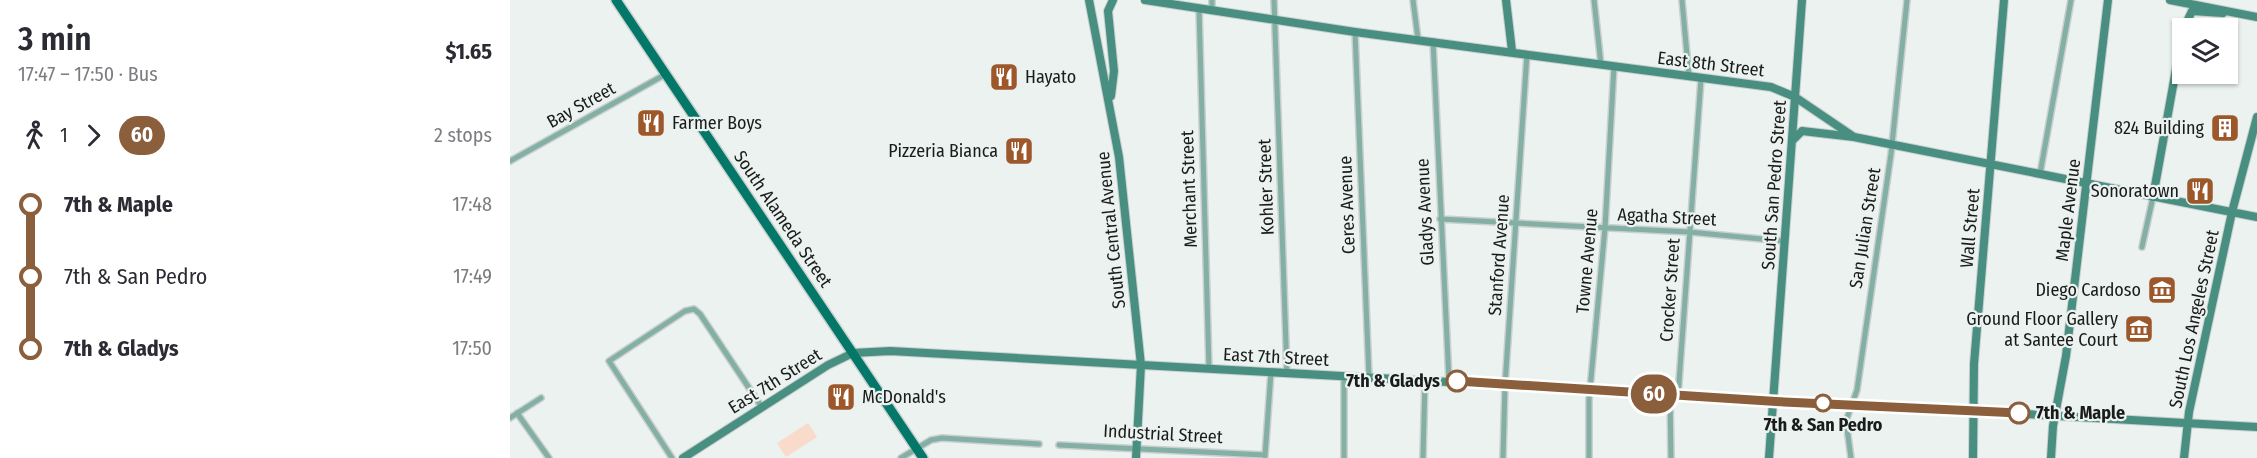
<!DOCTYPE html>
<meta charset="utf-8">
<style>
:root{--surface:#fff;--page:#f7f7f7;--text:#2b2b33;--muted:#7c7c81}
body{margin:0;font-family:"Fira Sans Condensed",sans-serif;background:var(--page);color:var(--text);height:100vh;display:flex;flex-direction:column;font-size:22px;white-space:nowrap}
*{box-sizing:border-box;margin:0}
p{font-size:20px;color:var(--muted)}
.icon{flex:none;width:33px;height:33px;fill:none;stroke:currentColor;stroke-width:2;stroke-linecap:round;stroke-linejoin:round}
.map{position:relative;flex:1;overflow:hidden}
.sheet{display:flex;flex-direction:column;background:var(--surface);width:510px}
.sheet>*{flex:none}
.badge{padding:0 12px;border-radius:20px;font-size:21px;line-height:39px}
.fabs{position:absolute;left:1662px;top:18px;display:grid;gap:12px}
.fabs a{display:grid;place-items:center;width:66px;height:66px;border-radius:0px;background:var(--surface);box-shadow:0 2px 4px #0004;font-size:30px}
.map>.badge{position:absolute;translate:-50% -50%;box-shadow:0 0 0 3px #fff}
.legs{display:flex;align-items:center;gap:9px;height:66px;padding:0 18px;font-size:20px}
.legs p{margin-inline-start:auto}
.overview{display:flex;align-items:center;justify-content:space-between;height:102px;padding:0 18px}
h1{font-size:33px;font-weight:600;line-height:45px}
ul{padding:0 18px;list-style:none}
li{display:flex;align-items:center;gap:21px;height:72px;font-size:22px}
li i{display:grid;place-items:center;width:9px;height:100%;margin:0 8px;background:currentColor}
li i::after{content:'';width:15px;height:15px;margin:-8px;border:4px solid;border-radius:50%;background:var(--surface)}
li p{margin-inline-start:auto}
li:first-child i{background:linear-gradient(#0000 50%,currentColor 0)}
li:last-child i{background:linear-gradient(currentColor 50%,#0000 0)}
main{display:flex;flex:1;min-height:0}
.map>svg:first-child{display:block}
.green{fill:#f8dbca}
.lines{fill:none;stroke-linecap:round;stroke-linejoin:round}
.street-casing{stroke:#c9d0ce;stroke-width:8}
.secondary-casing{stroke:#c9d0ce;stroke-width:10}
.primary-casing{stroke:#c9d0ce;stroke-width:12}
.street{stroke:#83afa5;stroke-width:5}
.secondary{stroke:#498f81;stroke-width:8}
.primary{stroke:#037768;stroke-width:9}
.line-1-casing{stroke:#fff;stroke-width:14}
.line-1{stroke:#8b5e3c;stroke-width:9}
.stop-1-dot{fill:#fff;stroke:#8b5e3c;stroke-width:3}
.labels{text-anchor:middle;dominant-baseline:central;stroke-width:4.5;stroke-linejoin:round;paint-order:stroke}
.street-label{font-size:18px;fill:#191c1b;stroke:#ebf2f0}
.poi-label{font-size:18px;fill:#191c1b;stroke:#ebf2f0;text-anchor:end}
.stop-label{font-size:18px;font-weight:bold;fill:#191c1b;stroke:#ebf2f0;text-anchor:end}
</style>
<main>
<section class="sheet">
<div class="overview"><div><h1>3 min</h1><p>17:47 – 17:50 · Bus</p></div><b>$1.65</b></div>
<div class="legs"><svg class="icon" aria-label="walk" viewBox="0 0 24 24"><circle cx="13" cy="4" r="2"/><path d="M13 8l-2 6 4 7M11 14l-3 7M7 12l3-4h3l4 4"/></svg>1<svg class="icon" aria-label="forward" viewBox="0 0 24 24"><path d="M9 5l7 7-7 7"/></svg><b class="badge" style="background:#8b5e3c;color:#fff">60</b><p>2 stops</p></div>
<ul>
<li><i style="color:#8b5e3c"></i><b>7th &amp; Maple</b><p>17:48</p></li>
<li><i style="color:#8b5e3c"></i><span>7th &amp; San Pedro</span><p>17:49</p></li>
<li><i style="color:#8b5e3c"></i><b>7th &amp; Gladys</b><p>17:50</p></li>
</ul>
</section>
<div class="map">
<svg width="1747" height="458" viewBox="0 0 1747 458">
<rect width="100%" height="100%" fill="#ebf2f0"/>
<path class="green" d="M298,423L307,437L276,457L267,443Z"/>
<g class="lines">
<g class="street-casing">
<path id="street" d="M702,0V9
M764,0L777,373
M903,0L908,39
M1084,0L1091,65
M1172,0L1179,77
M689,8L699,369
M845,32L859,377
M923,41L939,381
M0,161L156,74
M1530,174L1561,0
M930,219L1179,232L1273,241
M1632,247L1643,197
M1160,395L1161,458
M1168,396L1191,79
M7,413L39,458
M0,418L31,398
M549,445L755,455
M755,456L761,372
M162,458L99,361L175,311L184,309L190,314L251,406
M391,458L421,440L432,438L529,444
M834,458V376
M913,458L915,380
M993,458L995,385L1017,54
M1079,458V400L1095,228L1104,67
M1341,458L1336,421L1347,390L1381,154L1397,0"/>
</g>
<g class="secondary-casing">
<path id="secondary" d="M579,0L609,157L631,365L626,458
M635,0L845,32L1261,87L1285,97L1344,137L1747,217
M996,0L1002,51
M1660,0L1747,17
M1674,28L1682,11L1713,13
M601,96L604,71L598,11L603,0
M1282,141L1292,131L1344,137
M1643,197L1672,36
M173,458L318,365L343,353L380,351L1747,427
M1259,458L1292,0
M1463,458L1464,364L1494,0
M1541,458L1543,426L1556,356L1598,0
M1674,458L1679,412L1722,212L1747,117"/>
</g>
<g class="primary-casing">
<path id="primary" d="M106,0L413,458"/>
</g>
<use href="#street" class="street"/>
<use href="#secondary" class="secondary"/>
<use href="#primary" class="primary"/>
</g>
<g class="lines">
<g class="line-1-casing">
<path id="line-1" d="M947,381L1274,402L1509,413"/>
</g>
<use href="#line-1" class="line-1"/>
</g>
<defs>
<g id="restaurant-square" transform="scale(1.5)"><rect x="-9" y="-9" width="18" height="18" rx="4" fill="#9c572a" stroke="#ebf2f0"/><path d="M-5-6h1v4h1v-4h1v4h1v-4h1v5L-1.5 .5V6h-2V.5L-5-1ZM5-6V6H3V1.5H1.5Q1.5-4 5-6Z" fill="#fff"/></g>
<g id="building-square" transform="scale(1.5)"><rect x="-9" y="-9" width="18" height="18" rx="4" fill="#9c572a" stroke="#ebf2f0"/><path d="M-4-6H4V6H1V3H-1V6H-4ZM-2.5-4.3h1.7v1.8h-1.7ZM.8-4.3h1.7v1.8H.8ZM-2.5-1h1.7V.8h-1.7ZM.8-1h1.7V.8H.8Z" fill="#fff"/></g>
<g id="museum-square" transform="scale(1.5)"><rect x="-9" y="-9" width="18" height="18" rx="4" fill="#9c572a" stroke="#ebf2f0"/><path d="M0-6L6-3V-2H-6V-3ZM-5-1h2V3h-2ZM-1-1h2V3h-2ZM3-1h2V3H3ZM-6 4H6V6H-6Z" fill="#fff"/></g>
</defs>
<g fill-rule="evenodd">
<use href="#restaurant-square" x="494" y="77"/>
<use href="#restaurant-square" x="141" y="123"/>
<use href="#building-square" x="1715" y="128"/>
<use href="#restaurant-square" x="509" y="151"/>
<use href="#restaurant-square" x="1690" y="191"/>
<use href="#museum-square" x="1652" y="290"/>
<use href="#museum-square" x="1629" y="329"/>
<use href="#restaurant-square" x="331" y="397"/>
</g>
<g class="stop-1-dot">
<circle cx="947" cy="381" r="10"/>
<circle cx="1313" cy="403" r="8"/>
<circle cx="1509" cy="413" r="10"/>
</g>
<g class="labels">
<g class="street-label">
<text transform="translate(1201 64) rotate(7)">East 8th Street</text>
<text transform="translate(71 105) rotate(-29)">Bay Street</text>
<text transform="translate(1264 185) rotate(-86)">South San Pedro Street</text>
<text transform="translate(756 187) rotate(-92)">Kohler Street</text>
<text transform="translate(679 189) rotate(-92)">Merchant Street</text>
<text transform="translate(837 205) rotate(-92)">Ceres Avenue</text>
<text transform="translate(1558 210) rotate(-83)">Maple Avenue</text>
<text transform="translate(915 212) rotate(-93)">Gladys Avenue</text>
<text transform="translate(1157 217) rotate(3)">Agatha Street</text>
<text transform="translate(273 219) rotate(56)">South Alameda Street</text>
<text transform="translate(1355 228) rotate(-81)">San Julian Street</text>
<text transform="translate(1460 228) rotate(-85)">Wall Street</text>
<text transform="translate(601 230) rotate(-96)">South Central Avenue</text>
<text transform="translate(989 255) rotate(-86)">Stanford Avenue</text>
<text transform="translate(1077 261) rotate(-85)">Towne Avenue</text>
<text transform="translate(1160 290) rotate(-86)">Crocker Street</text>
<text transform="translate(1684 319) rotate(-78)">South Los Angeles Street</text>
<text transform="translate(766 357) rotate(3)">East 7th Street</text>
<text transform="translate(265 381) rotate(-32)">East 7th Street</text>
<text transform="translate(653 434) rotate(3)">Industrial Street</text>
</g>
<g class="poi-label">
<text x="515" y="77" text-anchor="start">Hayato</text>
<text x="162" y="123" text-anchor="start">Farmer Boys</text>
<text x="1694" y="128">824 Building</text>
<text x="488" y="151">Pizzeria Bianca</text>
<text x="1669" y="191">Sonoratown</text>
<text x="1631" y="290">Diego Cardoso</text>
<text x="1608" y="319">Ground Floor Gallery<tspan x="1608" dy="21">at Santee Court</tspan></text>
<text x="352" y="397" text-anchor="start">McDonald's</text>
</g>
<g class="stop-label">
<text x="930" y="381">7th &amp; Gladys</text>
<text x="1526" y="413" text-anchor="start">7th &amp; Maple</text>
<text x="1313" y="425" text-anchor="middle">7th &amp; San Pedro</text>
</g>
</g>
</svg>
<div class="fabs">
<a><svg class="icon" aria-label="layers" viewBox="0 0 24 24"><path d="M12 4l9 5-9 5-9-5zM3 14l9 5 9-5"/></svg></a>
</div>
<b class="badge" style="left:1144px;top:394px;background:#8b5e3c;color:#fff">60</b>
</div>
</main>
